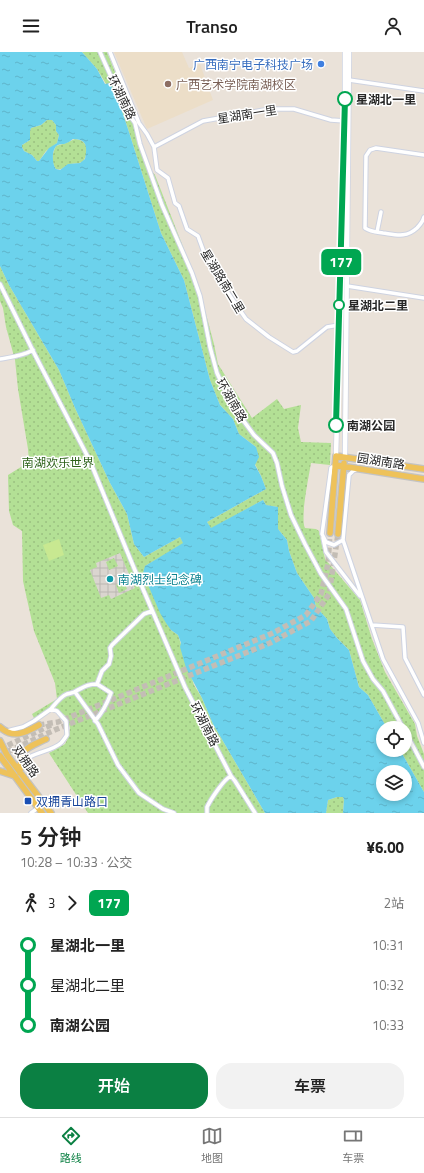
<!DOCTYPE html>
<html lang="zh">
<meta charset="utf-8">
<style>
:root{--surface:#fff;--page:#f2f2f2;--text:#222;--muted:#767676;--line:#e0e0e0;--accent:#0b8043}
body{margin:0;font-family:"Titillium Web","Noto Sans SC",sans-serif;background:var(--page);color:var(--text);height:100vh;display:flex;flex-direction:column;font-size:15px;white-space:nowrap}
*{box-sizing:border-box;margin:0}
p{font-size:13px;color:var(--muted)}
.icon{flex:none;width:22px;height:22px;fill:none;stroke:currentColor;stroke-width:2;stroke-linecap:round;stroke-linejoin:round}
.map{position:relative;height:761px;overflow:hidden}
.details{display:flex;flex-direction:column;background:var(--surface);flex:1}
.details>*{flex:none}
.badge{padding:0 8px;border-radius:6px;font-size:14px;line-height:26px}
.controls{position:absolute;left:376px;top:669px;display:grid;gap:8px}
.controls a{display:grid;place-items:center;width:36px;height:36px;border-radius:50%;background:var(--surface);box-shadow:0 2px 6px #0003;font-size:20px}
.map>.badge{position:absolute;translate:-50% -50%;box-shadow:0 0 0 2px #fff}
.legs{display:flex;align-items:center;gap:6px;height:44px;padding:0 20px;font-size:13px}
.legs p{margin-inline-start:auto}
.overview{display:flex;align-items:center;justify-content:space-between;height:68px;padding:0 20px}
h1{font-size:22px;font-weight:600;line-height:30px}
.primary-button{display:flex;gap:8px;margin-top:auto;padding:8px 20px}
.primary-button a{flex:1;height:46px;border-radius:16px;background:var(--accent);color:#fff;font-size:16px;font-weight:600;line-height:46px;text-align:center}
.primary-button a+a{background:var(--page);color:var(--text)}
ul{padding:0 20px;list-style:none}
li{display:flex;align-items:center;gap:14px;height:40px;font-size:15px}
li i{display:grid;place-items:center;width:6px;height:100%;margin:0 5px;background:currentColor}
li i::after{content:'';width:10px;height:10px;margin:-5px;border:3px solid;border-radius:50%;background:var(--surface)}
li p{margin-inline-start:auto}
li:first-child i{background:linear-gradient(#0000 50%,currentColor 0)}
li:last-child i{background:linear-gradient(currentColor 50%,#0000 0)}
header{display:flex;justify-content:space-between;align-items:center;height:52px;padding:0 20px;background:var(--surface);font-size:18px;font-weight:600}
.tabs{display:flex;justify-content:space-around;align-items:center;height:56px;border-top:1px solid var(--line);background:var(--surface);font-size:11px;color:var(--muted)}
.tabs a{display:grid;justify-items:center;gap:2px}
.tabs .current{color:var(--accent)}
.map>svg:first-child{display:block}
.education{fill:#ecdec8}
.park{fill:url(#park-dots)}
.pitch{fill:#c8e891}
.plaza{fill:url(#plaza-grid);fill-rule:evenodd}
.water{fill:url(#water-ripples);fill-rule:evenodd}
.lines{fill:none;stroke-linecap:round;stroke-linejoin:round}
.primary-tunnel{stroke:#c3bdb5;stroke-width:5.5;stroke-dasharray:5.5 3;stroke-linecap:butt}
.street-casing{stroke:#ced3e1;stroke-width:5.5}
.secondary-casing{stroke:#ced3e1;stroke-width:6}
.primary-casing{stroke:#c3c3c3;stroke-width:8}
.street{stroke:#fff;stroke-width:3.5}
.secondary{stroke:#fff;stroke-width:4.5}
.primary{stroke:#eec25a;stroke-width:5.5}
.line-1-casing{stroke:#fff;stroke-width:9}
.line-1{stroke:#00a651;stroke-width:6}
.shop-dot{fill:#3f7fe0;stroke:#fff;stroke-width:1.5}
.education-dot{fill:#8d6e63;stroke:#fff;stroke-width:1.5}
.stop-1-dot{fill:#fff;stroke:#00a651;stroke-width:2}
.culture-dot{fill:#0f9aa8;stroke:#fff;stroke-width:1.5}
.transit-dot{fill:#1a4fb4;stroke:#fff;stroke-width:1.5}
.labels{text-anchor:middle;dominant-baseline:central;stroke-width:3;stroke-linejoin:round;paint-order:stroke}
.shop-label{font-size:12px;fill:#366cbe;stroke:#fff;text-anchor:end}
.education-label{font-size:12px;fill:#785e54;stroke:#fff;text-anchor:start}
.street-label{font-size:12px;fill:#272727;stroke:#fff}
.stop-label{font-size:12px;font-weight:bold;fill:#272727;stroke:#fff;text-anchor:start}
.park-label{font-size:12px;fill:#2d621a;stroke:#fff}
.culture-label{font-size:12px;fill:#0d838f;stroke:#fff;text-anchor:start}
.transit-label{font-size:12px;fill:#164399;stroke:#fff;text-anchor:start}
</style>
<header><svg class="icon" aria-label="menu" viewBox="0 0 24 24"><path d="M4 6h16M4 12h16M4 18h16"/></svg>Transo<svg class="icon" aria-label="person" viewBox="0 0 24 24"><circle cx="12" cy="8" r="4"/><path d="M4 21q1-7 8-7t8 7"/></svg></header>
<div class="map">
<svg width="424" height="761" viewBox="0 0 424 761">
<defs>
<pattern id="park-dots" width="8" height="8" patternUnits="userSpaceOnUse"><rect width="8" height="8" fill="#b3e095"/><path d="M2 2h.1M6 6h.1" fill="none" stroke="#9ac080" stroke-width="1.8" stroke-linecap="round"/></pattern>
<pattern id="plaza-grid" width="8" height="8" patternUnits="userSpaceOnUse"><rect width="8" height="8" fill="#dad5cf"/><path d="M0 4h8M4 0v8" fill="none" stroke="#bbb7b2"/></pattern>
<pattern id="water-ripples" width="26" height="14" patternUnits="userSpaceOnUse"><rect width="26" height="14" fill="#6cd2ec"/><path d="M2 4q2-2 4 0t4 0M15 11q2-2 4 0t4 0" fill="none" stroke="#5eb4ca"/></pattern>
</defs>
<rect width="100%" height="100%" fill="#eae2d9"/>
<path class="education" d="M114,0H182L189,16L200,12L213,48L147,77Z"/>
<path class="park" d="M82,0H107L132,61L138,72L141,92L149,116L155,123L193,220L202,247L214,292L218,312L252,366L277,347L284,357L301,353L298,376L301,390L331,391L330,413L311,411C309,424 300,466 305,476L316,477L319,479L325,507L360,548L372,587L385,620L415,672L417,684L424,702V740L400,698H405V676H387L368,643L359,635L349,598L337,586L330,577L327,567L316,555L314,546L297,521L289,499L287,488L278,477L277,455L266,453L263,448L211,477L207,470L266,437L261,424L255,412L256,395L239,382L233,367L220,353L210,328L184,228L161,181L128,77L120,53L110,31L106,32L97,17Z
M47,68H52L56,73V79L59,83L57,91L46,99L39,109H37L32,103L24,99L22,95V93L30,88V79L31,76L41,73Z
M75,87C85,88 88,94 86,103C85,105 85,107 83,109C80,112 75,111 71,112C64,114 62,119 56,117C51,111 52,101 56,94L66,91Z
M0,214L9,233L59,318L75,356L110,431L127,462L134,492L144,505L180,485L184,492L145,514L171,578L178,583L194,633L202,646L213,672L265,761H88L49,701L65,692L69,684L70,676L67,665L57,657L34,666L32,662L57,647L55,631L34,579L23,529L22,479L13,473L9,459L8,423L29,410L28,397L18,337L15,308L6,275L3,256L0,249Z
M340,744L343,745L344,748L343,761H326L328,748Z"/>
<path class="pitch" d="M59,487L64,503L49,509L43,493Z"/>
<path class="plaza" d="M120,501L135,536L111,547L109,543L101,546L90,518L97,515L96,511ZM114,506L118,514L109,518L106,510ZM124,529L127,537L119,541L116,533Z"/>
<path class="water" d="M0,0H82L97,17L105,32L110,31L120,53L128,77L161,181L184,228L210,328L220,353L233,367L239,382L256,395L259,405L255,413L261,424L266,437L207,470L211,476L263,448L266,453L278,455V477L287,488L289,499L297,521L314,546L316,555L327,567L330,577L337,586L349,598L359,635L368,643L387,676H383V698H400L424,740V761H343L344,748L343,745H337L328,748L326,761H265L213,672L202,646L186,616L180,595L181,591L178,583L171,578L166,571L160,561L143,521L145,514L183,491L180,485L144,505L134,492L127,462L110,431L75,356L59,318L9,233L0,214ZM47,68H52L56,73V79L59,83L57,91L49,96L39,109H37L32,103L24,99L22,95V93L30,88V79L31,76L41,73ZM73,87C88,87 87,96 85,107L80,111L68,112L60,118L56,117C52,113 51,96 58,93C60,92 62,92 64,92C68,91 70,89 73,87ZM383,720H405V742H383Z"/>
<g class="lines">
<path class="primary-tunnel" d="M39,673L58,670L273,581L306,563L321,542L328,512L330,481
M0,697L51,673
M0,703L57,677L270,591L311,569L329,542L338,482"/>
<g class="street-casing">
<path id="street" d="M100,0L126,58L135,71L140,92L162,153L192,221L200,244L210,295L217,321L225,338L240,364L254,383L273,401L277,411L282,434L291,463L305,492L321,522L346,557L363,609L373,627L383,639L403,676
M110,0L139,71L147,82L154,95L157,118L168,126L175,151L179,154L187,177L198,184L206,206L226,238L246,267L269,285L293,300L297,299L327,275L339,273
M349,28L424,39
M154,95L203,69L270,57H294L331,68L345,69
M424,103L376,96L370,98L366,104L365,176C371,180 377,180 383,181C397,183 406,186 417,176C420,173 423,169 424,165
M377,180L381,160
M0,232L34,301L90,409L134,516L185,635L231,724L235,729L255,761
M347,234L424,246
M0,307C12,305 23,304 33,298
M335,413L331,416L322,482L326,490L334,493L343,488L349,423L353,419L358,417
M323,486L326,500L360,544
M343,488L383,607L418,671L424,691
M372,573L403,575L405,606L424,643
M75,640L98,672L118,713L139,741L163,757L174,761
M51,657C56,651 60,645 67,642C70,641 74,641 76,639C84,635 88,632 97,632L102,619L109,612L111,604L110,596L112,593L144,562L152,559
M95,669C103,660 107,652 111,641L97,632
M7,679L23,675L34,669L51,657L57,659L66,669L67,683C65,686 63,689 61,691C50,701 26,700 22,714
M405,679L424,715
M31,761L38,756
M207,761C207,759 207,757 207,755C211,747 224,727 231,724"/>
</g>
<g class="secondary-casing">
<path id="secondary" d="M336,404L345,69V0
M345,405L349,0"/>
</g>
<g class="primary-casing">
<path id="primary" d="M335,413L424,427
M330,481L336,404L424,417
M338,482L344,411
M0,675C13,687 25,681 39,673
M0,689L7,703L51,761
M0,704L42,761
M0,719L15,724
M20,721C20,696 25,697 46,687"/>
</g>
<use href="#street" class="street"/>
<use href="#secondary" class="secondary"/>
<use href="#primary" class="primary"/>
</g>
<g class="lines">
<g class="line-1-casing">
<path id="line-1" d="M336,373L345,47"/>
</g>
<use href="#line-1" class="line-1"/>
</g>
<circle class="shop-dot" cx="321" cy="12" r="4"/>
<circle class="education-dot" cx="168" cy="32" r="4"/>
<g class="stop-1-dot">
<circle cx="345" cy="47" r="7"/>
<circle cx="339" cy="253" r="5"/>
<circle cx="336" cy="373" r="7"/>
</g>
<circle class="culture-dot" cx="110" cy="527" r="4"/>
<rect class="transit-dot" x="24" y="745" width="8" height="8" rx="2"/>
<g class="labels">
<g class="shop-label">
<text x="313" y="12">广西南宁电子科技广场</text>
</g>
<g class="education-label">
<text x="176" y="32">广西艺术学院南湖校区</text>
</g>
<g class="street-label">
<text transform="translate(122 45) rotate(64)">环湖南路</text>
<text transform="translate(247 62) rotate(-9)">星湖南一里</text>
<text transform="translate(223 229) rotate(59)">星湖路南二里</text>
<text transform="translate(232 348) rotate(60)">环湖南路</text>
<text transform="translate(381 409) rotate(9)">园湖南路</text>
<text transform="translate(205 672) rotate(63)">环湖南路</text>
<text transform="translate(26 709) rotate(55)">双拥路</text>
</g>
<g class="stop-label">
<text x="356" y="47">星湖北一里</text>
<text x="348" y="253">星湖北二里</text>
<text x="347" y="373">南湖公园</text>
</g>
<g class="park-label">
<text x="58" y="410">南湖欢乐世界</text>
</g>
<g class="culture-label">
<text x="118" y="527">南湖烈士纪念碑</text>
</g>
<g class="transit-label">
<text x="36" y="749">双拥青山路口</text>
</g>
</g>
</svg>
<div class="controls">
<a><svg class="icon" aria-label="locate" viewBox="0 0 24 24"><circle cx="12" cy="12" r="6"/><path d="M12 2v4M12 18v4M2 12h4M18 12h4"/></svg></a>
<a><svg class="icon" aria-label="layers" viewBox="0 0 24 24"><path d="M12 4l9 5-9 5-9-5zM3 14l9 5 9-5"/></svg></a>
</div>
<b class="badge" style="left:341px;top:210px;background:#00a651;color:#fff">177</b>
</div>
<section class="details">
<div class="overview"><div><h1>5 分钟</h1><p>10:28 – 10:33 · 公交</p></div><b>¥6.00</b></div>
<div class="legs"><svg class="icon" aria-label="walk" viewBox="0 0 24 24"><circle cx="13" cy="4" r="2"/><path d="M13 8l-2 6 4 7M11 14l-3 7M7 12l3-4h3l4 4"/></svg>3<svg class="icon" aria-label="forward" viewBox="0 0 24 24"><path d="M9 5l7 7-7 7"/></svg><b class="badge" style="background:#00a651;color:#fff">177</b><p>2站</p></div>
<ul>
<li><i style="color:#00a651"></i><b>星湖北一里</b><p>10:31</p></li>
<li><i style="color:#00a651"></i><span>星湖北二里</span><p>10:32</p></li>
<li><i style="color:#00a651"></i><b>南湖公园</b><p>10:33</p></li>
</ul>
<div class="primary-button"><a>开始</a><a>车票</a></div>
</section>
<nav class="tabs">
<a class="current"><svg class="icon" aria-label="directions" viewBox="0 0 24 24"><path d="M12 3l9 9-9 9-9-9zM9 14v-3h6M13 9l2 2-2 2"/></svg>路线</a>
<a><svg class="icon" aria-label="map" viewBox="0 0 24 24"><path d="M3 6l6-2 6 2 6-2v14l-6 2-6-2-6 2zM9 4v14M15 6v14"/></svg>地图</a>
<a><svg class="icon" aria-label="tickets" viewBox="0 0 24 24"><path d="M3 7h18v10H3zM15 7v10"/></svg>车票</a>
</nav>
